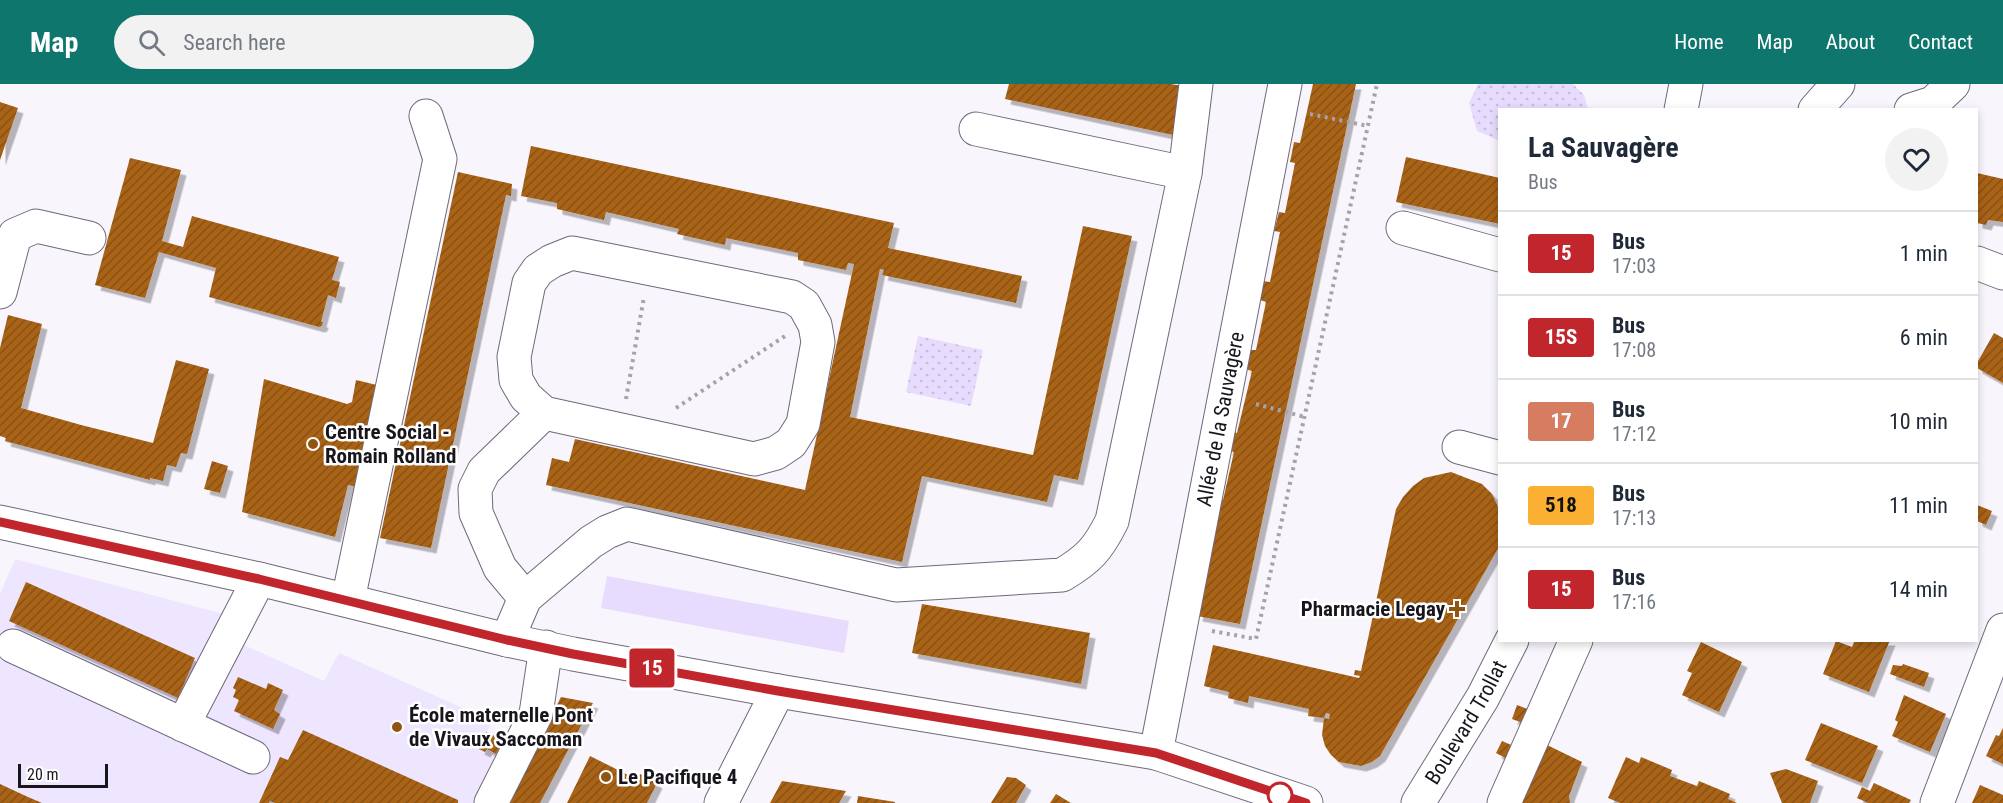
<!DOCTYPE html>
<meta charset="utf-8">
<style>
:root{--surface:#fff;--page:#f2f2f3;--text:#1f2937;--muted:#747a83;--line:#e0e1e3;--accent:#0f766e}
body{margin:0;font-family:"Roboto Condensed",sans-serif;background:var(--page);color:var(--text);height:100vh;display:flex;flex-direction:column;font-size:22px;white-space:nowrap}
*{box-sizing:border-box;margin:0}
p{font-size:20px;color:var(--muted)}
.icon{flex:none;width:33px;height:33px;fill:none;stroke:currentColor;stroke-width:2;stroke-linecap:round;stroke-linejoin:round}
.map{position:relative;flex:1;overflow:hidden}
.sheet{position:absolute;left:1498px;top:24px;width:480px;height:534px;display:flex;flex-direction:column;background:var(--surface);border-radius:0px;box-shadow:0 3px 9px #0003}
.sheet>*{flex:none}
.badge{padding:0 12px;border-radius:4px;font-size:21px;line-height:39px}
.scale{position:absolute;left:18px;bottom:15px;width:90px;box-sizing:border-box;padding-left:6px;border:3px solid #18151c;border-top:0;font-size:16px;line-height:21px;white-space:nowrap;color:#18151c;-webkit-text-stroke:4px #fff;paint-order:stroke}
.map>.badge{position:absolute;translate:-50% -50%;box-shadow:0 0 0 3px #fff}
.round{display:grid;place-items:center;flex:none;width:63px;height:63px;border-radius:32px;background:var(--page)}
.headline{display:flex;align-items:center;justify-content:space-between;height:102px;padding:0 30px}
h1{font-size:28px;font-weight:700;line-height:45px}
ul{padding:0;list-style:none}
li{display:flex;align-items:center;gap:18px;height:84px;padding:0 30px;border-top:2px solid var(--line)}
li div{flex:1}
li b{display:block;font-size:22px}
li em{font-style:normal}
li .badge{min-width:66px;font-weight:700;text-align:center}
header{display:flex;align-items:center;gap:36px;box-sizing:border-box;height:84px;padding:0 30px;background:var(--accent);color:#fff}
header strong{font-size:28px}
nav{display:flex;gap:33px;margin-inline-start:auto;font-size:21px}
.search{width:420px;height:54px;background:var(--page);display:flex;align-items:center;gap:15px;box-sizing:border-box;padding:0 21px;border-radius:33px;color:var(--muted);font-size:22px}
.map>svg:first-child{display:block}
.built{fill:#eee5ff}
.grass{fill:#e7dcfd}
.park{fill:url(#park-dots)}
.building{fill:url(#building-hatch);filter:url(#shadow)}
.lines{fill:none;stroke-linecap:round;stroke-linejoin:round}
.minor-casing{stroke:#6f697a;stroke-width:35}
.major-casing{stroke:#6f697a;stroke-width:35}
.path{stroke:#a5a2aa;stroke-width:4;stroke-dasharray:3 4.5;stroke-linecap:butt}
.minor{stroke:#fff;stroke-width:33}
.major{stroke:#fff;stroke-width:33}
.line-casing{stroke:#fff;stroke-width:14}
.line{stroke:#c0262c;stroke-width:9}
.poi-dot{fill:#905513;stroke:#fff;stroke-width:2}
.stop-dot{fill:#fff;stroke:#c0262c;stroke-width:3}
.labels{text-anchor:middle;dominant-baseline:central;stroke-width:5;stroke-linejoin:round;paint-order:stroke}
.street-label{font-size:21px;fill:#18151c;stroke:#fff}
.poi-label{font-size:21px;font-weight:bold;fill:#18151c;stroke:#fff;text-anchor:start}
</style>
<header>
<strong>Map</strong>
<div class="search"><svg class="icon" aria-label="search" viewBox="0 0 24 24"><circle cx="10" cy="10" r="6"/><path d="M15 15l6 6"/></svg>Search here</div>
<nav><a>Home</a><a>Map</a><a>About</a><a>Contact</a></nav>
</header>
<div class="map">
<svg width="2003" height="719" viewBox="0 0 2003 719">
<defs>
<pattern id="park-dots" width="8" height="8" patternUnits="userSpaceOnUse" patternTransform="scale(1.5)"><rect width="8" height="8" fill="#e7dcfd"/><path d="M2 2h.1M6 6h.1" fill="none" stroke="#c5bcd8" stroke-width="1.8" stroke-linecap="round"/></pattern>
<pattern id="building-hatch" width="6" height="6" patternUnits="userSpaceOnUse" patternTransform="scale(1.5)"><rect width="6" height="6" fill="#a96416"/><path d="M-1 1l2-2M0 6l6-6M5 7l2-2" fill="none" stroke="#895113"/></pattern>
<filter id="shadow"><feDropShadow dx="5.5" dy="5.5" stdDeviation="0" flood-color="#0004"/></filter>
</defs>
<rect width="100%" height="100%" fill="#f8f5fd"/>
<path class="built" d="M15,475L224,530L217,549L324,597L339,569L492,637L487,648L532,671L507,719H0V510Z"/>
<path class="grass" d="M607,492L849,537L844,569L601,524Z"/>
<path class="park" d="M1478,0H1573L1584,11L1588,25L1500,26V57L1477,47L1469,19Z
M918,252L983,266L971,322L906,308Z"/>
<path class="building" d="M1009,0H1171L1182,2L1173,51L1005,15Z
M1313,0H1356L1240,540L1197,532L1218,436L1212,435L1216,416H1223L1234,368L1227,366L1231,347L1237,349L1252,287L1245,285L1249,266H1256L1266,218L1260,216L1263,197L1270,198L1280,148L1274,147L1279,128L1285,129L1295,79L1290,78L1294,58L1300,59Z
M0,18L18,24L0,76Z
M531,62L894,139L888,164L1022,192L1016,219L882,191L884,186L880,185L850,333L1033,371L1083,142L1132,152L1078,396L1054,391L1047,418L922,392L902,478L546,401L552,374L569,378L575,355L805,406L854,180L848,179L846,186L798,176V169L726,154L725,161L677,150L679,145L606,128L604,136L557,125V119L521,112Z
M1406,73L1500,94V140L1396,118Z
M130,74L181,86L162,157L183,163L192,132L339,173L332,196L340,198L336,214L328,211L321,238H323L322,242L319,243L209,213L216,184L159,168L145,214L95,201Z
M458,88L512,100L511,112L506,111L431,464L380,454Z
M1977,89L2003,95V138L1988,136L1986,141L1977,139Z
M8,231L42,240L21,324L81,341L153,359L176,276L209,285L187,370L181,369L176,383L167,381L163,397L150,394V396L5,357L6,354L0,352V264Z
M1994,249L2003,254V299L1977,284V279Z
M264,295L347,320L352,318L356,296L385,303L362,404L348,401L335,453L242,428Z
M212,377L228,382L220,409L204,405Z
M1451,388L1482,400L1492,410L1500,427V461L1380,672L1372,678L1361,682L1339,678L1331,671L1325,662L1322,651L1324,634L1329,635L1330,630L1326,629L1324,634L1308,632L1309,625L1249,612L1248,619L1228,614L1229,608L1204,602L1213,561L1359,594L1360,592L1354,591L1355,586L1361,587L1396,425L1403,413L1413,402L1424,394Z
M1977,421L1992,427L1986,441L1977,437Z
M26,498L195,574L178,614L9,537Z
M922,520L1090,549L1081,600L912,569Z
M1855,556H1890L1869,608L1823,590L1836,557L1852,563Z
M1701,558L1742,578L1719,628L1682,611L1692,589L1687,587Z
M1903,580L1929,589L1924,603L1890,590L1893,581L1902,582Z
M238,593L266,605L268,599L283,606L274,626L280,630L273,645L234,627L239,616L233,613L236,606L233,604Z
M1904,611L1946,630L1930,668L1892,652L1898,638L1895,636Z
M561,613L593,619L540,719H507Z
M1517,621L1538,629L1533,643L1512,635Z
M1821,639L1878,662L1862,699L1805,676Z
M2003,644V680L1986,672L1996,651L1999,652Z
M303,646L458,716V719H275L270,717L269,719H259L280,673L288,676Z
M486,648L503,656L496,670L487,665L485,668L479,665Z
M1502,657L1518,664L1511,677L1496,669Z
M1545,660L1582,678L1569,712L1570,719H1519Z
M590,672L638,696L640,690L657,699L647,719H567Z
M1626,673L1639,679L1641,673L1672,686L1670,692L1697,702L1699,697L1730,710L1728,715L1737,719H1620L1608,714Z
M1786,685L1818,697L1810,719H1782L1770,689Z
M1007,693L1016,694L1026,701L1016,719H991Z
M782,697L846,707L839,719H770Z
M1874,699L1911,716L1909,719H1868L1857,714L1862,703L1870,707Z
M0,700L28,713L42,719H0Z
M1980,701L2003,711V719H1972Z
M1056,710L1071,719H1050Z
M858,712L895,718V719H857Z"/>
<g class="lines">
<g class="minor-casing">
<g id="minor">
<path d="M1681,26L1686,0"/>
<path d="M1815,26L1838,0"/>
<path d="M1911,26L1933,19L1953,0"/>
<path d="M976,45L1185,89L1196,0"/>
<path d="M1403,144L1500,171"/>
<path d="M572,169L792,213L804,221L815,241L818,258L803,340L791,359L776,369L754,375L544,329L526,313L516,296L514,273L529,199L538,186L552,177Z"/>
<path d="M1977,179L2003,189"/>
<path d="M0,208L15,151L36,142L89,154"/>
<path d="M1459,363L1500,374"/>
<path d="M525,514L500,484L476,429L475,405L484,387L544,329"/>
<path d="M348,516L440,75L426,32"/>
<path d="M507,556L525,514L591,458L607,448L627,440L896,501L1062,491C1089,475 1098,465 1112,437L1185,89"/>
<path d="M13,562L253,673"/>
<path d="M183,641L259,495"/>
<path id="s1" d="M1156,669L1285,0"/>
<path d="M491,719L536,630L546,563"/>
<path d="M721,719L778,607"/>
<path id="s2" d="M1418,719L1483,613L1512,556"/>
<path d="M1504,719L1576,556"/>
<path d="M1937,719L2003,546"/>
</g>
</g>
<g class="major-casing">
<path id="major" d="M0,438L259,495L507,556L573,570L778,607L1156,669L1306,719"/>
</g>
<path class="path" d="M1310,30L1368,42
M626,315L644,213
M1256,320L1305,333
M676,324L785,252
M1212,547L1256,555L1377,0"/>
<use href="#minor" class="minor"/>
<use href="#major" class="major"/>
</g>
<g class="lines">
<g class="line-casing">
<path id="line" d="M0,438L259,495L507,556L573,570L778,607L1156,669L1306,719"/>
</g>
<use href="#line" class="line"/>
</g>
<g class="poi-dot">
<circle cx="313" cy="360" r="6"/>
<path d="M1454 516h6v6h6v6h-6v6h-6v-6h-6v-6h6z"/>
<circle cx="397" cy="643" r="6"/>
<circle cx="606" cy="693" r="6"/>
</g>
<circle class="stop-dot" cx="1280" cy="711" r="12"/>
<g class="labels">
<g class="street-label">
<text stroke="none"><textPath href="#s1" startOffset="340">Allée de la Sauvagère</textPath></text>
<text stroke="none"><textPath href="#s2" startOffset="94">Boulevard Trollat</textPath></text>
</g>
<g class="poi-label">
<text x="325" y="348">Centre Social -<tspan x="325" dy="24">Romain Rolland</tspan></text>
<text x="1445" y="525" text-anchor="end">Pharmacie Legay</text>
<text x="409" y="631">École maternelle Pont<tspan x="409" dy="24">de Vivaux Saccoman</tspan></text>
<text x="618" y="693">Le Pacifique 4</text>
</g>
</g>
</svg>
<div class="scale">20 m</div>
<b class="badge" style="left:652px;top:584px;background:#c0262c;color:#fff">15</b>
<section class="sheet">
<div class="headline"><div><h1>La Sauvagère</h1><p>Bus</p></div><a class="round"><svg class="icon" aria-label="heart" viewBox="0 0 24 24"><path d="M12 20l-8-8c-3-5 5-10 8-4 3-6 11-1 8 4z"/></svg></a></div>
<ul>
<li><span class="badge" style="background:#c0262c;color:#fff">15</span><div><b>Bus</b><p>17:03</p></div><em>1 min</em></li>
<li><span class="badge" style="background:#c0262c;color:#fff">15S</span><div><b>Bus</b><p>17:08</p></div><em>6 min</em></li>
<li><span class="badge" style="background:#d67c60;color:#fff">17</span><div><b>Bus</b><p>17:12</p></div><em>10 min</em></li>
<li><span class="badge" style="background:#fcb033;color:#111">518</span><div><b>Bus</b><p>17:13</p></div><em>11 min</em></li>
<li><span class="badge" style="background:#c0262c;color:#fff">15</span><div><b>Bus</b><p>17:16</p></div><em>14 min</em></li>
</ul>
</section>
</div>
